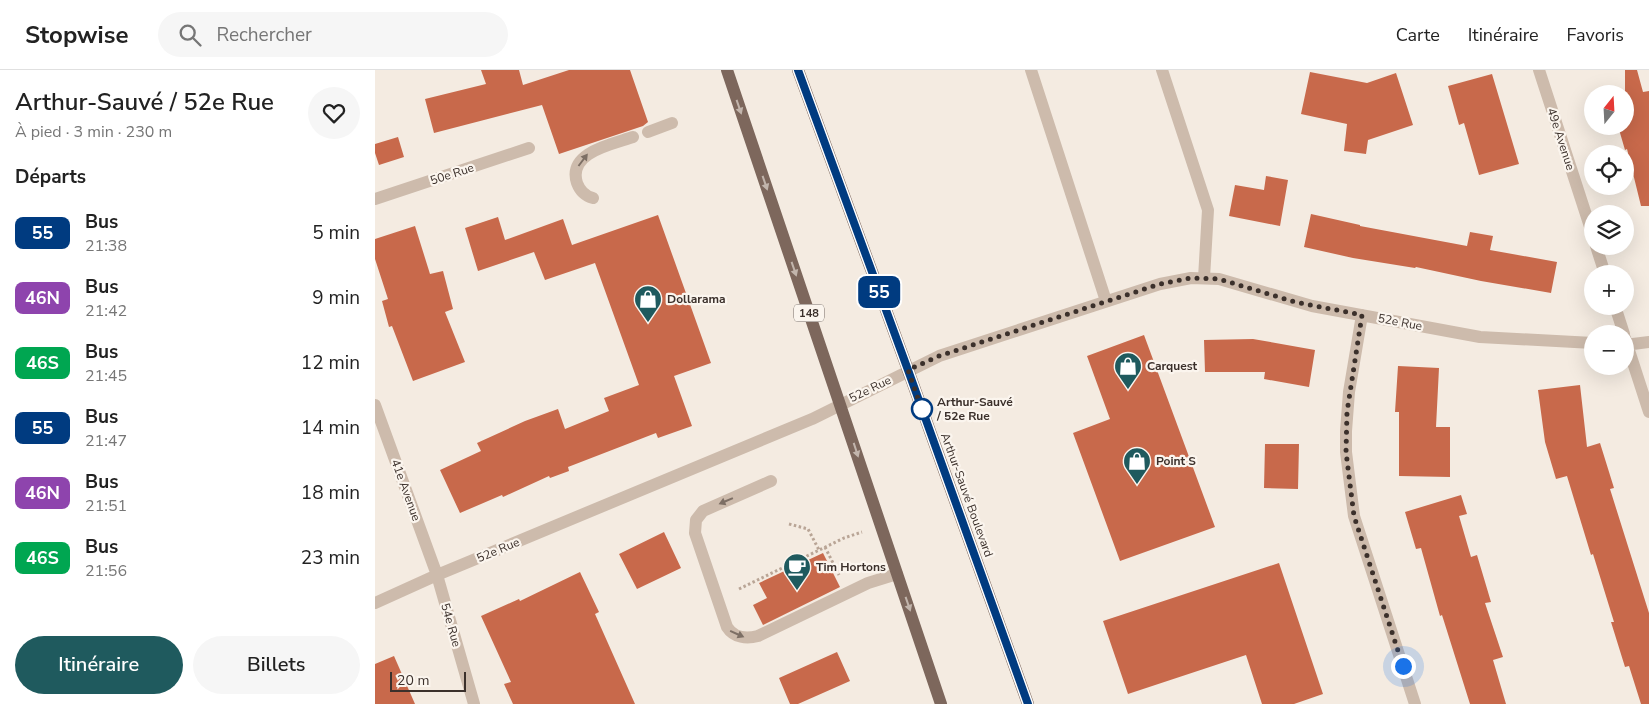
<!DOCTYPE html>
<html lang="fr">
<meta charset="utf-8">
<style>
:root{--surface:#fff;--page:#f6f6f6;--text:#222;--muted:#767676;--line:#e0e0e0;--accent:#1f5a5e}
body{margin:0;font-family:"Nunito Sans",sans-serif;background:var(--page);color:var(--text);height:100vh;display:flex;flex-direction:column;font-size:19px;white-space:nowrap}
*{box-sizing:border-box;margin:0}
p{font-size:16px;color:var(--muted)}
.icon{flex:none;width:28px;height:28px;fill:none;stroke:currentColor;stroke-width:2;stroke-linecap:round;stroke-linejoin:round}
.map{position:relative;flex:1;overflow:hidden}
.side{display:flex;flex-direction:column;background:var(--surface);width:375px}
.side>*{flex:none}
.badge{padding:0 10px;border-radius:8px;font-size:18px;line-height:32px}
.needle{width:32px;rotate:18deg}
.tools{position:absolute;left:1209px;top:15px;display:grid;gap:10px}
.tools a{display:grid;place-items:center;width:50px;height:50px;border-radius:50%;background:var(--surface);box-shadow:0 5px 20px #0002;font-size:25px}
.scale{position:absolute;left:15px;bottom:12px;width:76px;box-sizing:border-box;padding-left:5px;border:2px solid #3b302b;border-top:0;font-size:14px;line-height:18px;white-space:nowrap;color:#3b302b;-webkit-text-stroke:4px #fbf5ee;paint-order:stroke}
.you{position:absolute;width:25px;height:25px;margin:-12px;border:4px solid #fff;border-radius:50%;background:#1a73e8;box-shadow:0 0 0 8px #1a73e833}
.map>.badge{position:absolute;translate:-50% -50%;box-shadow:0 0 0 2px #fff}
h2{padding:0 15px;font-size:19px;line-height:45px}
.round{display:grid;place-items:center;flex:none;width:52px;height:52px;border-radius:26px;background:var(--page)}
.headline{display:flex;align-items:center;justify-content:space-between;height:85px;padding:0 15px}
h1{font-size:24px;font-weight:600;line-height:38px}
.primary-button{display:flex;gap:10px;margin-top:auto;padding:10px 15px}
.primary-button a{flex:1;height:58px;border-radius:30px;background:var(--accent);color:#fff;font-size:20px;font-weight:600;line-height:58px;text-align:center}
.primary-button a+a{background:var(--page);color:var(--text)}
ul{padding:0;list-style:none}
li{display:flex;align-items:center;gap:15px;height:65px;padding:0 15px}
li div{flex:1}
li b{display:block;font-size:19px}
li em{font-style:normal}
li .badge{min-width:55px;font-weight:700;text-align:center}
header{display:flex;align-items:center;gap:30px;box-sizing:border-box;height:70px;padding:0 25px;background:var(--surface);border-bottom:1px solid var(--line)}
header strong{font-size:24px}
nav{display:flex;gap:28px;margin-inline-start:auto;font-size:18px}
.search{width:350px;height:45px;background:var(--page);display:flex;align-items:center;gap:12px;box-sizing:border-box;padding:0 18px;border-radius:28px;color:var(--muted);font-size:19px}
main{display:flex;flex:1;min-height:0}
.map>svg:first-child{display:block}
.building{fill:#c8694b}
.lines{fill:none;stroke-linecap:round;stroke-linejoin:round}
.path{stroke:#b9a596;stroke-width:3;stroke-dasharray:2.5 2.5;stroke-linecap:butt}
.service{stroke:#cdbbac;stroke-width:12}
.minor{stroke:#cdbbac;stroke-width:12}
.primary{stroke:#7d675c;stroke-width:12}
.oneway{fill:#c2b5ac}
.oneway2{fill:#7d6f65}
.line-casing{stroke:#fff;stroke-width:11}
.line{stroke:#003b80;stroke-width:8}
.walk{stroke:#3b302b;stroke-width:5;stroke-dasharray:0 9}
.stop-dot{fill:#fff;stroke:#003b80;stroke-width:2.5}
.labels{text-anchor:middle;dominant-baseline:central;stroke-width:4.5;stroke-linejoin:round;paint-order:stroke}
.shield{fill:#fbf5ee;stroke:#756b66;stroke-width:1}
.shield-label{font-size:11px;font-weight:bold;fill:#3b302b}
.street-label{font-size:12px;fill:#3b302b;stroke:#fbf5ee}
.poi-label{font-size:12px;font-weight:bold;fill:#3b302b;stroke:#fbf5ee;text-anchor:start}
.stop-label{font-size:12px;font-weight:bold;fill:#3b302b;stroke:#fbf5ee;text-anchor:start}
</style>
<header>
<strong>Stopwise</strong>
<div class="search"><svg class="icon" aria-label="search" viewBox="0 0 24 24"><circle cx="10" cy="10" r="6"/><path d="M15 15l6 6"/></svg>Rechercher</div>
<nav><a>Carte</a><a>Itinéraire</a><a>Favoris</a></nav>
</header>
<main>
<section class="side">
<div class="headline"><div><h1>Arthur-Sauvé / 52e Rue</h1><p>À pied · 3 min · 230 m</p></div><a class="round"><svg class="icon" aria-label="heart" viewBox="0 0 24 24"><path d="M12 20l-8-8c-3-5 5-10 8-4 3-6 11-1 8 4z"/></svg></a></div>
<h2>Départs</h2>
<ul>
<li><span class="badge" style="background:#003b80;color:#fff">55</span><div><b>Bus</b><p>21:38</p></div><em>5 min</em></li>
<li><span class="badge" style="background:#8e44ad;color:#fff">46N</span><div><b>Bus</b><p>21:42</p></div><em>9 min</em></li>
<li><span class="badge" style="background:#00a651;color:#fff">46S</span><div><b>Bus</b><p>21:45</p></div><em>12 min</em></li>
<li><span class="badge" style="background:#003b80;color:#fff">55</span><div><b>Bus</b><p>21:47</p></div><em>14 min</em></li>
<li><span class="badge" style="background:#8e44ad;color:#fff">46N</span><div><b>Bus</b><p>21:51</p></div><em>18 min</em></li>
<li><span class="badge" style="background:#00a651;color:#fff">46S</span><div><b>Bus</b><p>21:56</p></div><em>23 min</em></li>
</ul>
<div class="primary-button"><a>Itinéraire</a><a>Billets</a></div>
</section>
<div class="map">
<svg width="1274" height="634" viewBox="0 0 1274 634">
<rect width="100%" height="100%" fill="#f4ebe1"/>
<path class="building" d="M106,0H144L148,15L194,0H255L273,52L268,56L184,84L167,35L59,63L50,29L111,14Z
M1250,0H1262L1268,22L1274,21V136H1266L1252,79L1250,80L1243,56H1250Z
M935,2L992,13L1021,3L1038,55L993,70L991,84L969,81L972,54L926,44Z
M1117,4L1144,94L1104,105L1089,53L1084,55L1073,16Z
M23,67L29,87L4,95L0,83V74Z
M891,106L913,110L905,156L854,146L860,115L889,120Z
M936,144L985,155V156L1092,176L1095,162L1118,166L1115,180L1182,192L1176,223L1106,211L1041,197L1040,198L978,188L929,177Z
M283,145L336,293L299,306L317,356L283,368L281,363L193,397L194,401L175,408L174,406L128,427L127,425L85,443L65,400L106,381L102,373L150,351L183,339L190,359L234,341L229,328L264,315L220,193L170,210L159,182L103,201L90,158L123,147L130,170L188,149L197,175Z
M40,156L55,204L68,201L78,239L70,242L90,292L38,311L17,256L14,257L7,231L13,229L0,189V169Z
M769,265L840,457L745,491L698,363L735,349L712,286Z
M878,269L940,280L934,317L889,309L890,302H830L829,270Z
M1023,296L1064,298L1061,357H1075V407L1024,406V342H1020Z
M1205,315L1212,377L1225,373L1239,418L1235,419L1274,543V634H1266L1254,596L1250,597L1236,552H1239L1218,484L1216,485L1192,406L1181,409L1170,372L1163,320Z
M890,374H924L923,419L889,418Z
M1086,425L1092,444L1084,446L1096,487L1102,485L1116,532L1110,533L1128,587L1118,590L1131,634H1095L1067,545L1065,546L1046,478L1041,479L1030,442Z
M289,462L306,498L262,519L244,484Z
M448,483L465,517L388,555L378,535L392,528L384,513Z
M904,493L948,624L919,634H887L871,585L753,624L728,551Z
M205,502L224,542L220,544L260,634H138L129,614L136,612L106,546L144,529L145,531Z
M462,582L475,611L423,634H415L404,608Z
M19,586L40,634H0V594Z"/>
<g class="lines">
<path class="path" d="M414,454L433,459L444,480
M450,477L464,505
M364,519L469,468L487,462"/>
<path class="service" d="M656,0L731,231
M787,0L833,140L829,208
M273,62L297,53
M218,128C210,126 205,121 202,113C192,82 238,74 258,67
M396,411L328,441L321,450L320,463L352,557C359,568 372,569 383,566L493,513L522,504"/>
<path class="minor" d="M1164,0L1218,166
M0,129L154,78
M1221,176L1230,204
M1240,236L1249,264
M987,245L974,322L971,361V382L979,446L1040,634
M1250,268L1274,342
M1250,275L1274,272
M0,335L62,505L99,634
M0,533L62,505L437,349L564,286L785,214L816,208L844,209L937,236L1105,267L1218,273"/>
<path class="primary" d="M352,0L566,634
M423,0L533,300L653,634"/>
</g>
<defs><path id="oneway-solid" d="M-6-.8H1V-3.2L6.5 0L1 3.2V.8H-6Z" transform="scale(1.25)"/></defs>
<g class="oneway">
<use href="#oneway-solid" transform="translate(364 37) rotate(71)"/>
<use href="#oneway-solid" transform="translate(390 113) rotate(71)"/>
<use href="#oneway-solid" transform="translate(419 199) rotate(71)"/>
<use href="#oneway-solid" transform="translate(481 380) rotate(72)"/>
<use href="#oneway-solid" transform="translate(533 534) rotate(71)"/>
</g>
<g class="oneway2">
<use href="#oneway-solid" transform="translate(208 90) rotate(-53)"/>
<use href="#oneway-solid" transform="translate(351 431) rotate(157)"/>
<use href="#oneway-solid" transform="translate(362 564) rotate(24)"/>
</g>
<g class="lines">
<g class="line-casing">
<path id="line" d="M423,0L533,300L653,634"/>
</g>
<use href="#line" class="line"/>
<path class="walk" d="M547,339L549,346L533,300L564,286L785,214L816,208L844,209L920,232L987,245L972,342L971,382L979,446L1028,596"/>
</g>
<defs>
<g id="shop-pin" transform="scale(1.4375)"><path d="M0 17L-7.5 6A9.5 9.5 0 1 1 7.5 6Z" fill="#1f5a5e" stroke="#fbf5ee"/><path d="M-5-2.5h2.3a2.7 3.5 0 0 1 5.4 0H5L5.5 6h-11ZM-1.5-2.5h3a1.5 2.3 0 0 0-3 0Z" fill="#fff"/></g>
<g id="cafe-pin" transform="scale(1.4375)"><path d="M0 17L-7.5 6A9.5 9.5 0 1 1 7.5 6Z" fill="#1f5a5e" stroke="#fbf5ee"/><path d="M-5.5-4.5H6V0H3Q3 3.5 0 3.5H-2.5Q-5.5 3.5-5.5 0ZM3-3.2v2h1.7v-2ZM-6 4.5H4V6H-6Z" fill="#fff"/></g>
</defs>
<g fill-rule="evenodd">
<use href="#shop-pin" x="273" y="229"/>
<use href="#shop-pin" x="753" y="296"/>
<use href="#shop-pin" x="762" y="391"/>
<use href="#cafe-pin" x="422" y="497"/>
</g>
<circle class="stop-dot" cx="547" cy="339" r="10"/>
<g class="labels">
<rect class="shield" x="419" y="234.5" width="30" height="17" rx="4"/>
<g class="shield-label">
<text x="434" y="243">148</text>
</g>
<g class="street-label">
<text transform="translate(1186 69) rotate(72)">49e Avenue</text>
<text transform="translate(77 104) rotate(-18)">50e Rue</text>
<text transform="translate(1025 252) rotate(11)">52e Rue</text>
<text transform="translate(495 319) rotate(-26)">52e Rue</text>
<text transform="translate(31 420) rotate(70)">41e Avenue</text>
<text transform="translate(592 425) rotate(70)">Arthur-Sauvé Boulevard</text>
<text transform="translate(123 480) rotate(-23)">52e Rue</text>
<text transform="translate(76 555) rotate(74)">54e Rue</text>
</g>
<g class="poi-label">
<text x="292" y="229">Dollarama</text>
<text x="772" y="296">Carquest</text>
<text x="781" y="391">Point S</text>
<text x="441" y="497">Tim Hortons</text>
</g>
<g class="stop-label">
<text x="562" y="332">Arthur-Sauvé<tspan x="562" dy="14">/ 52e Rue</tspan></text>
</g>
</g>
</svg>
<div class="tools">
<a><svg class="needle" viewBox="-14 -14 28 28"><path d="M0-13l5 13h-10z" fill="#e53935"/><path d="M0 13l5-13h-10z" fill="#767676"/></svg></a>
<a><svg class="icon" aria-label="locate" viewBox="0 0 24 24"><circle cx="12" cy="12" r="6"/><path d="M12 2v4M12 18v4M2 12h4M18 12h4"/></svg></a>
<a><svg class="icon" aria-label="layers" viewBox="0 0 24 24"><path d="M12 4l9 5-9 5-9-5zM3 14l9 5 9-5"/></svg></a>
<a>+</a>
<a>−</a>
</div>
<div class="scale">20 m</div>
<div class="you" style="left:1028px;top:596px"></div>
<b class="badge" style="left:504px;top:222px;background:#003b80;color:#fff">55</b>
</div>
</main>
